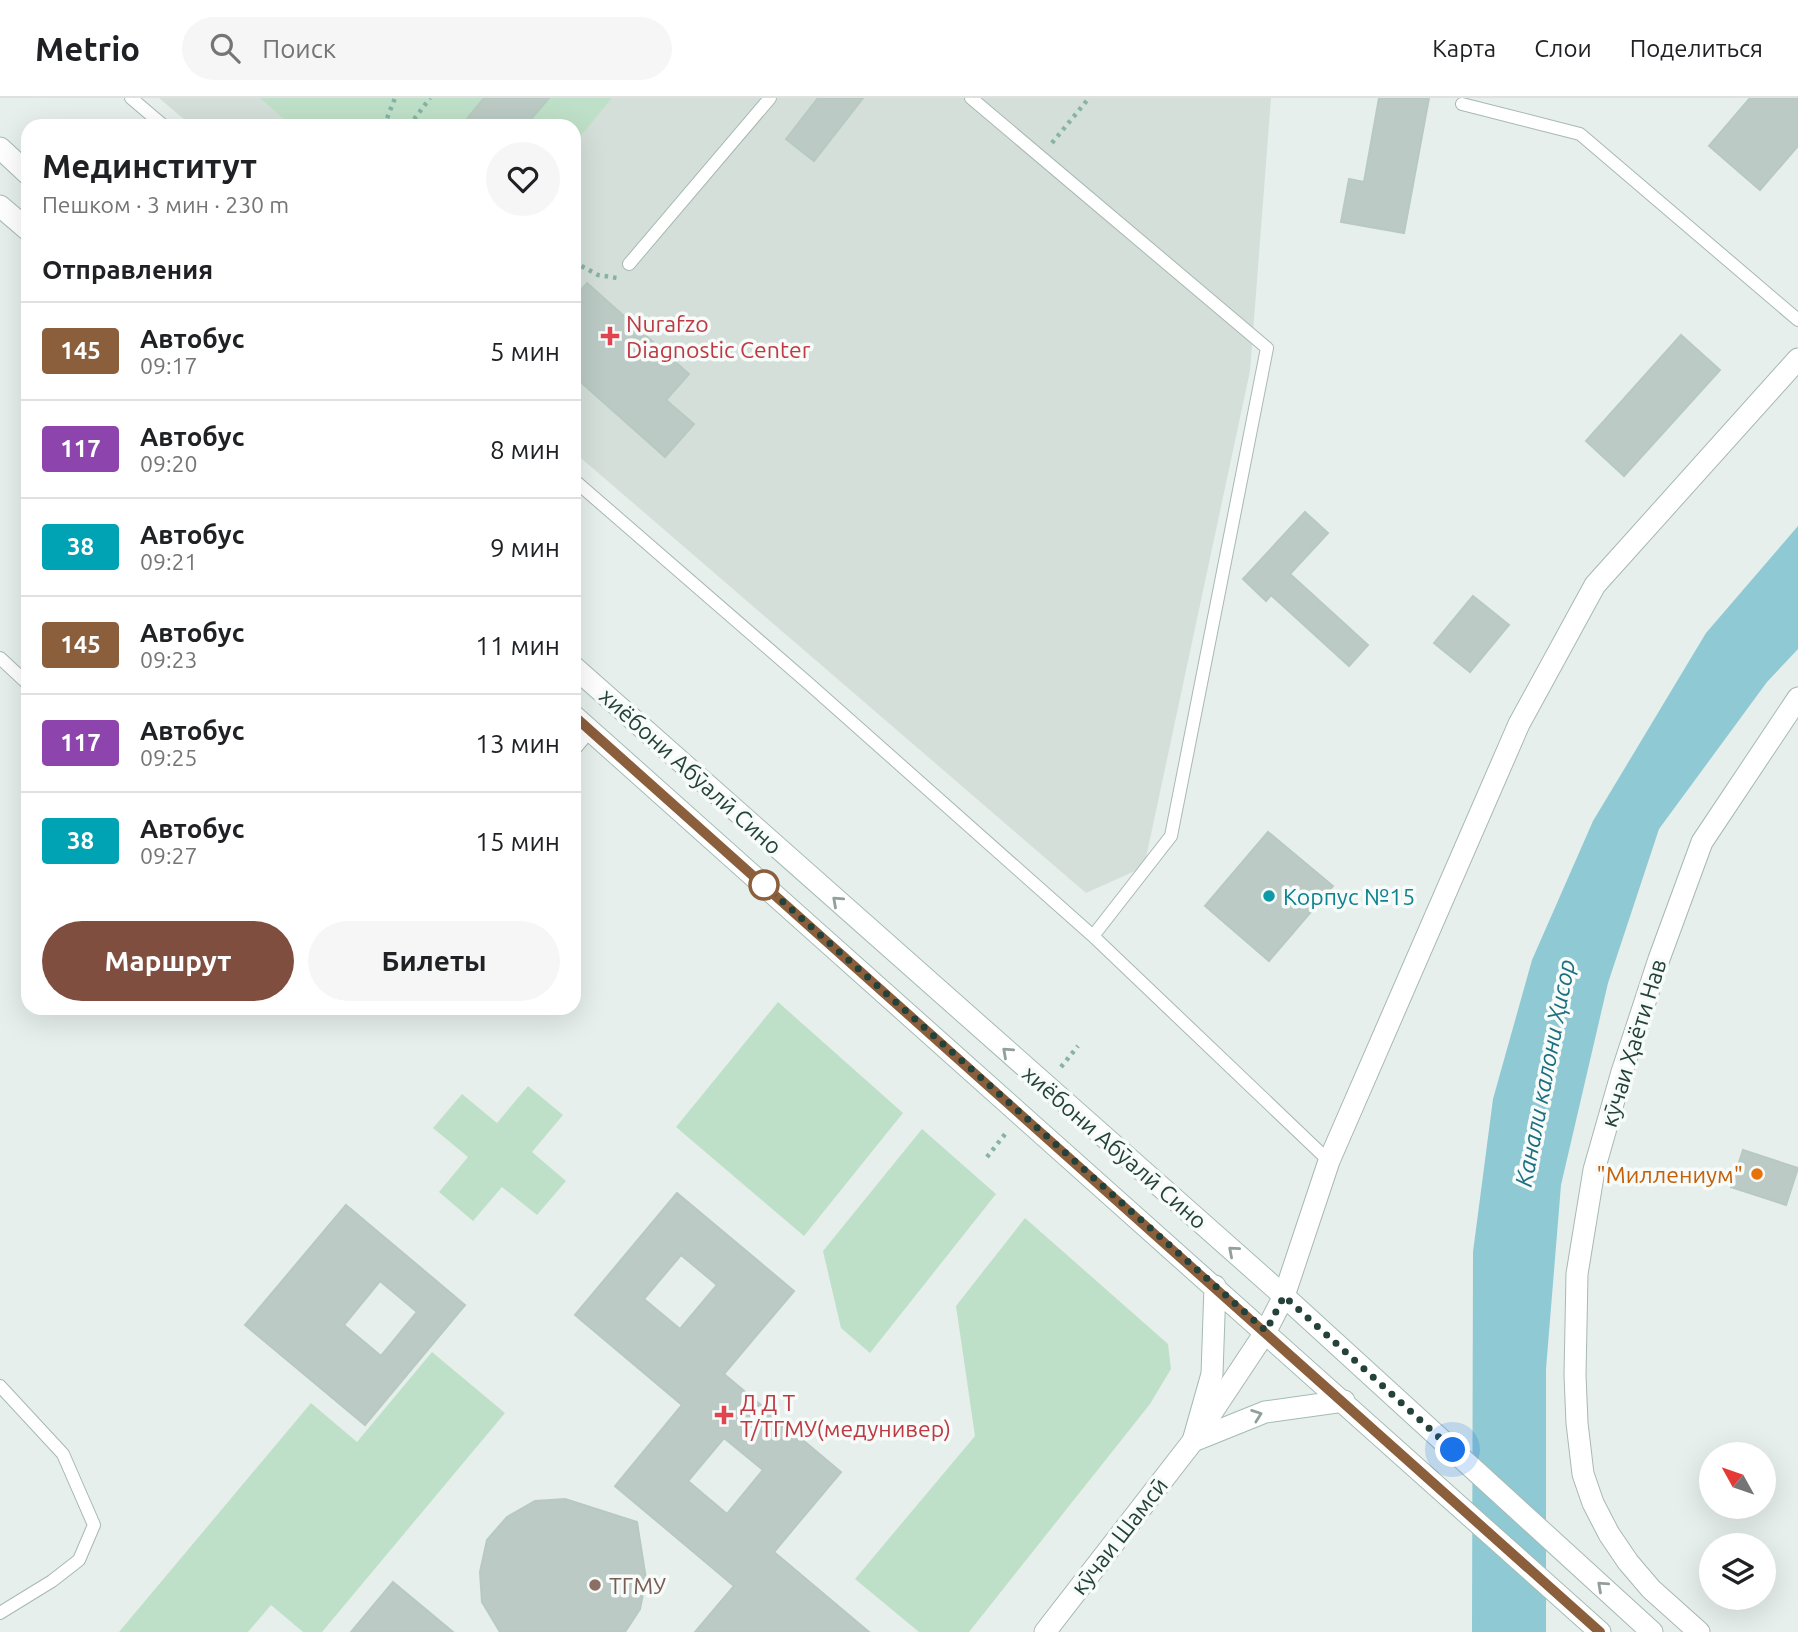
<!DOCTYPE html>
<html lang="ru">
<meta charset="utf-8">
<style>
:root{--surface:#fff;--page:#f6f6f6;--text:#202124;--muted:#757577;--line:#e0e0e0;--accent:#7f4e3f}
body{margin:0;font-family:Ubuntu,sans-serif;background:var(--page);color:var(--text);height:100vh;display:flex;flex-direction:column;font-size:26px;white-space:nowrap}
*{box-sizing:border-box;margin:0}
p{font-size:23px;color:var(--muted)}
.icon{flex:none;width:38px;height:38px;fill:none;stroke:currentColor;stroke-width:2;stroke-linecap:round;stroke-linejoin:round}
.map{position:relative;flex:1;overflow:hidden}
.drawer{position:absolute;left:21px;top:21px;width:560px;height:896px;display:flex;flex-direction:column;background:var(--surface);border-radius:21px;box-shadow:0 7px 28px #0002}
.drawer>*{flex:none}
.badge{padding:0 14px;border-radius:5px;font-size:24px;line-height:46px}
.needle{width:46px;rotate:310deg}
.controls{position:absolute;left:1699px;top:1344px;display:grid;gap:14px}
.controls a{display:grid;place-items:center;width:77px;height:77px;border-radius:50%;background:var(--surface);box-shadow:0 7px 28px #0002;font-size:35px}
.you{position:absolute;width:35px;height:35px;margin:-18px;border:5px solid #fff;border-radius:50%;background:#1a73e8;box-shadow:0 0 0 10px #1a73e833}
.map>.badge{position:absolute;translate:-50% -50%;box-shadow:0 0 0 4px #fff}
h2{padding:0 21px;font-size:26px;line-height:63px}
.round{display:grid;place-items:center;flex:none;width:74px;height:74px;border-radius:37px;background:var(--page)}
.headline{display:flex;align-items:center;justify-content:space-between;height:119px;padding:0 21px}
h1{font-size:33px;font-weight:600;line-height:52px}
.primary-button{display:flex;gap:14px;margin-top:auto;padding:14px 21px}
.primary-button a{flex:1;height:80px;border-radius:42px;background:var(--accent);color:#fff;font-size:28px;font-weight:600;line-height:80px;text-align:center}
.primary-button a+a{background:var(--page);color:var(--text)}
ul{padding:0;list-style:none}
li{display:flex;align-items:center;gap:21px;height:98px;padding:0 21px;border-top:2px solid var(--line)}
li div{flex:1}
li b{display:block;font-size:26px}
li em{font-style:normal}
li .badge{min-width:77px;font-weight:700;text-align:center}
header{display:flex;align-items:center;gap:42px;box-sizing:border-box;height:98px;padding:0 35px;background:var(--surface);border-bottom:2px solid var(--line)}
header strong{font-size:33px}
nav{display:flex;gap:38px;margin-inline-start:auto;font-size:24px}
.search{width:490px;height:63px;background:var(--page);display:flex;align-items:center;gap:18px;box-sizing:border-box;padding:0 24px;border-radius:38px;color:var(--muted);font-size:26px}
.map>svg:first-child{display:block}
.built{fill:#d4dfda}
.green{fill:#bfe0c8}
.water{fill:#8ec9d4}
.building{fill:#bbcac4;stroke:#b8c9c2;stroke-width:2;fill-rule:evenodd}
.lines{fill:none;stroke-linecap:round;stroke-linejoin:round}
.lane-casing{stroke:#a8b8b2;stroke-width:14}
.street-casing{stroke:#a8b8b2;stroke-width:23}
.secondary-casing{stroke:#a4bbb3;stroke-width:23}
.path{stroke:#86b3a5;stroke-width:4.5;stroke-dasharray:3.5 5;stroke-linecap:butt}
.lane{stroke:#fff;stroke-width:12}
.street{stroke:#fff;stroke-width:21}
.secondary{stroke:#fff;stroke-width:21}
.oneway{stroke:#92a09c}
.line-casing{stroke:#fff;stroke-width:16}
.line{stroke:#8b5e3c;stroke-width:10}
.walk{stroke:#24423a;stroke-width:7;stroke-dasharray:0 12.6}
.health-dot{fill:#e0444e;stroke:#f7fbf9;stroke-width:2.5}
.stop-dot{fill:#fff;stroke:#8b5e3c;stroke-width:3.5}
.culture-dot{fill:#0f9aa8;stroke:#f7fbf9;stroke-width:2.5}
.food-dot{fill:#e8710a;stroke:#f7fbf9;stroke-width:2.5}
.education-dot{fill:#8d6e63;stroke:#f7fbf9;stroke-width:2.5}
.labels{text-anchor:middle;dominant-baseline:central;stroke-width:7;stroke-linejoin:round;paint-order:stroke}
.health-label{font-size:23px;fill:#be3a42;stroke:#f7fbf9;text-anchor:start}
.street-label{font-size:23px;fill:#24423a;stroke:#f7fbf9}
.culture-label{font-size:23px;fill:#0d838f;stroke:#f7fbf9;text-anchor:start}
.food-label{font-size:23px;fill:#c56008;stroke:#f7fbf9;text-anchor:end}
.education-label{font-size:23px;fill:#785e54;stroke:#f7fbf9;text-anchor:start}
.water-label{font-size:24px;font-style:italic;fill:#1c6f80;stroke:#f7fbf9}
</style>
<header>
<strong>Metrio</strong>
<div class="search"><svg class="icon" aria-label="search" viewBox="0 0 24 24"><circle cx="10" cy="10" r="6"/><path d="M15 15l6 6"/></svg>Поиск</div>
<nav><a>Карта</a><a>Слои</a><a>Поделиться</a></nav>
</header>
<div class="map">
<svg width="1798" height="1534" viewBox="0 0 1798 1534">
<rect width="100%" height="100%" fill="#e6efeb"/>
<path class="built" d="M159,0H1271L1250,273L1144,769L1086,795L574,354V28H192Z"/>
<path class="green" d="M260,0H612L574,46V28H292Z
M778,904L903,1015L804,1138L676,1029Z
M528,988L563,1017L532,1054L566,1083L537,1117L502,1089L473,1123L439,1094L468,1059L433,1030L462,996L497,1025Z
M922,1031L996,1096L870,1255L841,1230L823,1153Z
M1025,1120L1168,1246L1171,1271L1150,1306L969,1534H919L855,1481L975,1338L956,1208Z
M432,1254L505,1315L322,1534H303L271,1507L248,1534H119L311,1305L357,1344Z"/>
<path class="water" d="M1798,428V551L1767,584L1659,731L1608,885L1561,1087L1546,1271V1534H1472L1473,1154L1493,1001L1532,862L1593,723L1706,535Z"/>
<path class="building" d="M484,0H549L525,28H461Z
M818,0H863L814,63L786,41Z
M1379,0H1429L1404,135L1341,124L1349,81L1364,84Z
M1750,0H1798V48L1760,92L1709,48Z
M587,185L689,276L666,302L694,326L665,359L574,278V200Z
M1681,237L1720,272L1624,378L1586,343Z
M1305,414L1328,435L1290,476L1368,547L1349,568L1271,497L1266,503L1243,481Z
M1473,498L1509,527L1470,574L1434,545Z
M1268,734L1333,788L1269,863L1205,808Z
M1743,1052L1798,1070L1786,1107L1731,1089Z
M677,1095L794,1193L724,1276L841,1374L774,1454L869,1534H695L734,1488L615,1388L682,1307L575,1217ZM681,1157L717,1187L680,1231L644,1201ZM724,1340L763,1372L727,1416L688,1383Z
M346,1107L465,1207L365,1327L245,1227ZM380,1183L417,1214L381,1258L344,1227Z
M565,1401L637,1424L646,1481L640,1511L625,1534H500L482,1504L480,1474L487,1442L507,1419L535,1403Z
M393,1484L453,1534H351Z"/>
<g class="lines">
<g class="lane-casing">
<path id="lane" d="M131,0L164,28
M971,0L1267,250L1171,738L1093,838
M1462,6L1580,36L1798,222
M629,166L770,0
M574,382L808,585L1093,838L1329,1063
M0,560L28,586
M574,652L590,633
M0,1288L63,1356L94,1427L79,1462L52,1483L0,1515"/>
</g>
<g class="street-casing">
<path id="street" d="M1045,1534L1193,1343L1266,1233L1284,1198L1329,1063L1519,626L1595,487L1798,261
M1699,1534L1651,1491L1628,1464L1609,1436L1593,1405L1583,1376L1577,1325L1575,1277L1577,1176L1594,1072L1622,974L1659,861L1702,744L1798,600"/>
</g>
<g class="secondary-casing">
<path id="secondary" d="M0,50L28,76
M0,108L28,132
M574,569L1284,1198L1652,1534
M574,618L1600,1534
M1193,1343L1265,1314L1344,1303
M1193,1343L1212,1276L1215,1188"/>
</g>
<path class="path" d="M384,28L395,0
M409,28L430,0
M1052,45L1089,0
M574,164L598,177L617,180
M1061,969L1078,948
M987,1059L1006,1035"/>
<use href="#lane" class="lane"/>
<use href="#street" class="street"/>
<use href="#secondary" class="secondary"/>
</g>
<defs><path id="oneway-chevron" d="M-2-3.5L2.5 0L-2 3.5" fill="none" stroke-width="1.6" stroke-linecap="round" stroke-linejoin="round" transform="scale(1.75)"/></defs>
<g class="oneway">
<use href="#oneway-chevron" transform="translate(837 803) rotate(-138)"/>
<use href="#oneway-chevron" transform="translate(1007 954) rotate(-138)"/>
<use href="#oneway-chevron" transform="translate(1233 1153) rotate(-139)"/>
<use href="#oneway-chevron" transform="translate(1257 1317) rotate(-20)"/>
<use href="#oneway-chevron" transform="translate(1602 1488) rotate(-138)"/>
</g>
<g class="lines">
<g class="line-casing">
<path id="line" d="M574,618L1600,1534"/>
</g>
<use href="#line" class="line"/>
<path class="walk" d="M764,787L1266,1233L1284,1198L1453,1352"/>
</g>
<g class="health-dot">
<path d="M606.5 227.5h7v7h7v7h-7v7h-7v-7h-7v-7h7z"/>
<path d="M720.5 1306.5h7v7h7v7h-7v7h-7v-7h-7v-7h7z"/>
</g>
<circle class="stop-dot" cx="764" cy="787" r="14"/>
<circle class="culture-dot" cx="1269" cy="798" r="7"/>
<circle class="food-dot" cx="1757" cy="1076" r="7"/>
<circle class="education-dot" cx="595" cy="1487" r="7"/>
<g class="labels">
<g class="health-label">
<text x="626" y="225">Nurafzo<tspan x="626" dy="26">Diagnostic Center</tspan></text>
<text x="740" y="1304">Д Д Т<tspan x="740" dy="26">Т/ТГМУ(медунивер)</tspan></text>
</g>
<g class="street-label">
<text transform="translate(691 673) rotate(42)">хиёбони Абӯалӣ Сино</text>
<text transform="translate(1633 945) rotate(-73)">кӯчаи Ҳаёти Нав</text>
<text transform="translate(1115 1049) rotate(41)">хиёбони Абӯалӣ Сино</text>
<text transform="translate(1119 1438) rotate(-52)">кӯчаи Шамсӣ</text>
</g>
<g class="culture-label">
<text x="1283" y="798">Корпус №15</text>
</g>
<g class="food-label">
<text x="1743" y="1076">"Миллениум"</text>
</g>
<g class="education-label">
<text x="609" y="1487">ТГМУ</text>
</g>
<g class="water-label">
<text transform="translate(1545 975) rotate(-79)">Канали калони Ҳисор</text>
</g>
</g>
</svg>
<div class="controls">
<a><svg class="needle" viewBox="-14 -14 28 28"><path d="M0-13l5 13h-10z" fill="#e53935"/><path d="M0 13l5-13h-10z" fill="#757577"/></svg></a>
<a><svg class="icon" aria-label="layers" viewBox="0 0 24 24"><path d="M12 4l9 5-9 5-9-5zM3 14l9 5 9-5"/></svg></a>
</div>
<div class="you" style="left:1453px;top:1352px"></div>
<section class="drawer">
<div class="headline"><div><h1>Мединститут</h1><p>Пешком · 3 мин · 230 m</p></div><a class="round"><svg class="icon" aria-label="heart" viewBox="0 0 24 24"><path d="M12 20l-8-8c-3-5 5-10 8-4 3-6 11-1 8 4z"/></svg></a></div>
<h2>Отправления</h2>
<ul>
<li><span class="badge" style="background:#8b5e3c;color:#fff">145</span><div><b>Автобус</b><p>09:17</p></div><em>5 мин</em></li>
<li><span class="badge" style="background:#8e44ad;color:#fff">117</span><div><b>Автобус</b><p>09:20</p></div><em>8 мин</em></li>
<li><span class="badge" style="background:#00a3b4;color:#fff">38</span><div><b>Автобус</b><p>09:21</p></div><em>9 мин</em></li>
<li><span class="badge" style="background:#8b5e3c;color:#fff">145</span><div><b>Автобус</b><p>09:23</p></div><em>11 мин</em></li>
<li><span class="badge" style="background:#8e44ad;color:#fff">117</span><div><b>Автобус</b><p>09:25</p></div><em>13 мин</em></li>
<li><span class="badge" style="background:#00a3b4;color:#fff">38</span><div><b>Автобус</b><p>09:27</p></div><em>15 мин</em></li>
</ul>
<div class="primary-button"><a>Маршрут</a><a>Билеты</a></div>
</section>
</div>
